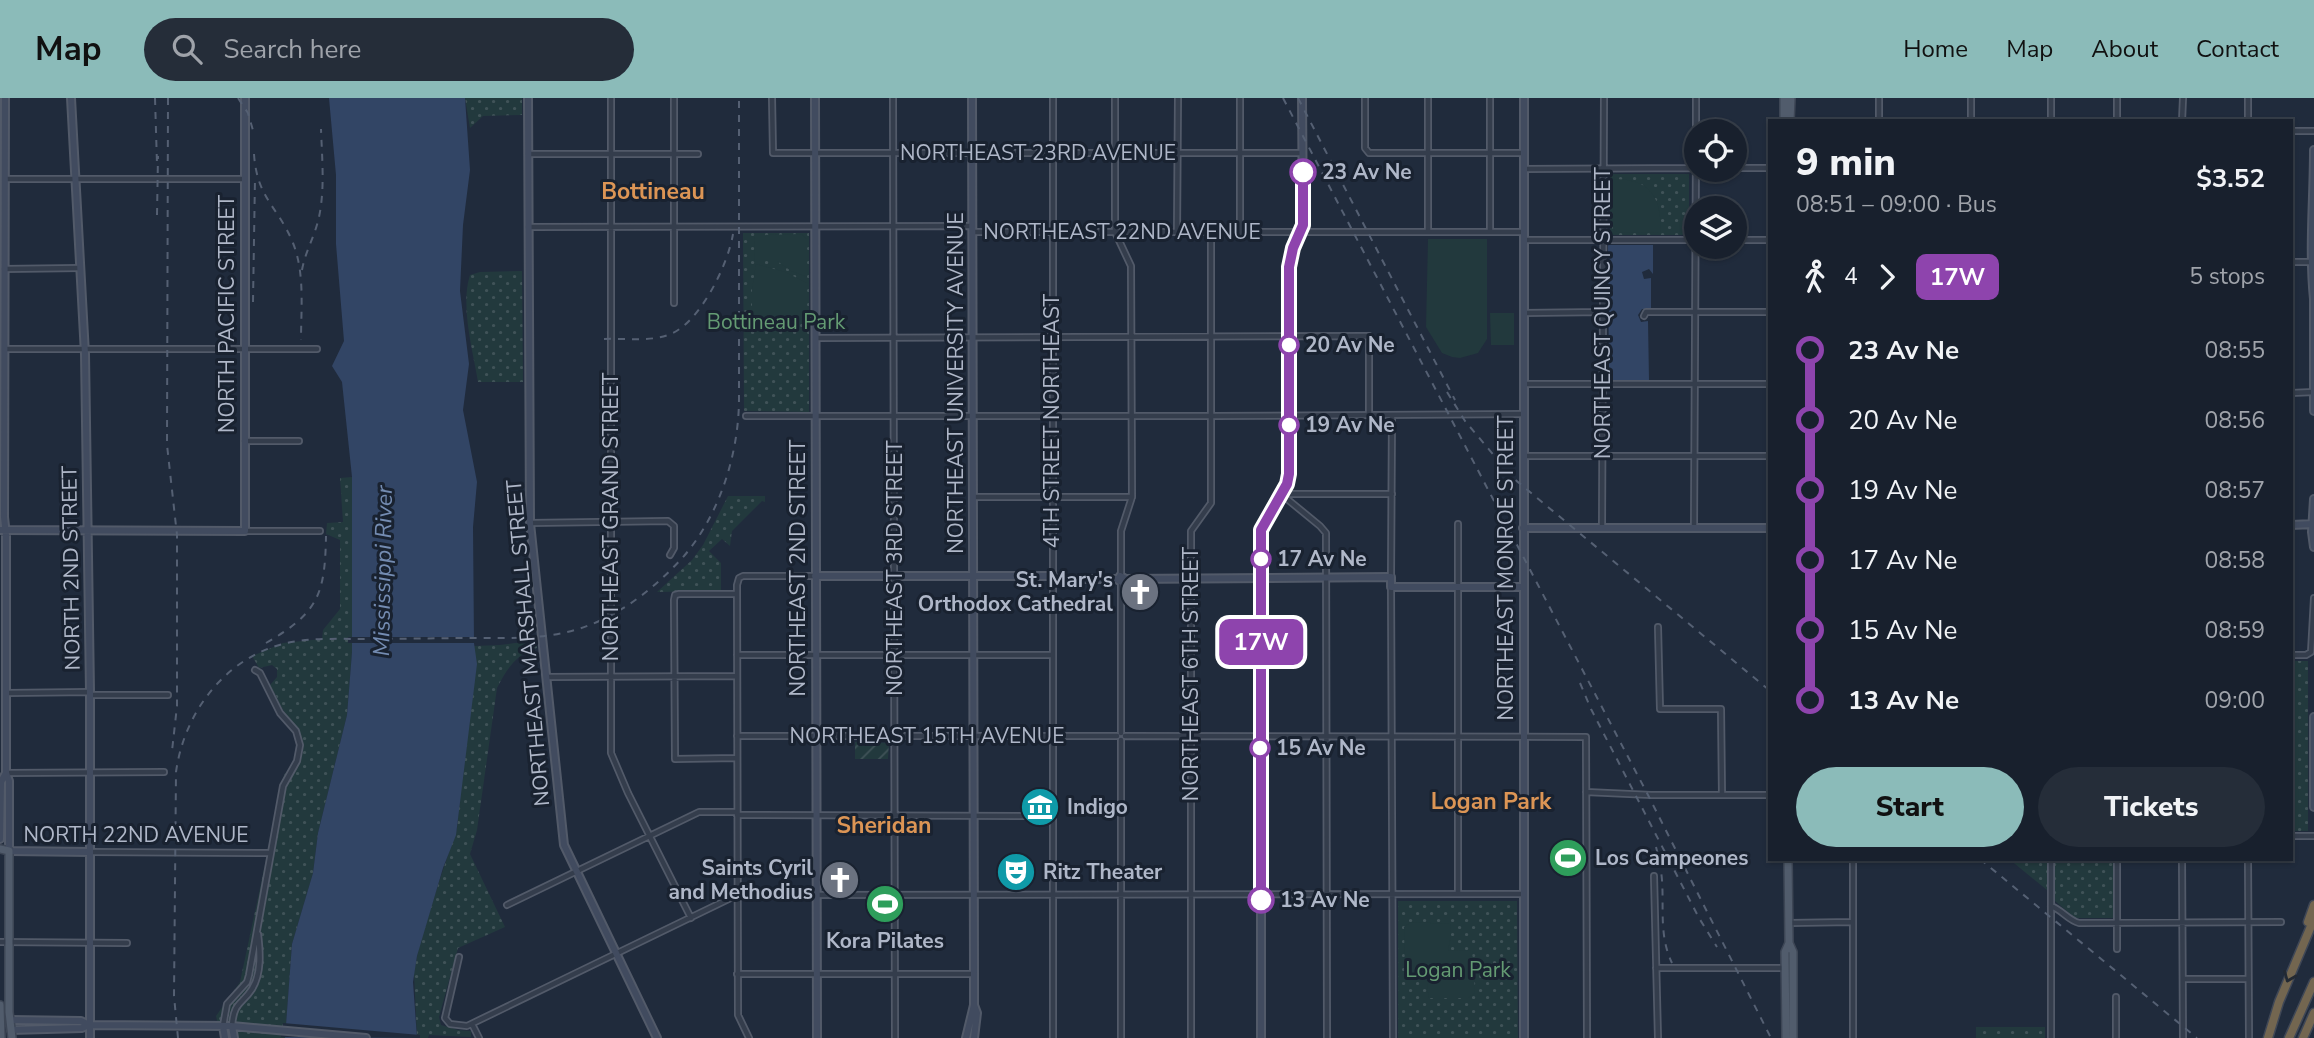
<!DOCTYPE html>
<meta charset="utf-8">
<style>
:root{--surface:#18202d;--page:#252d39;--text:#f1f3f6;--muted:#9fa3aa;--line:#363e49;--accent:#8bbbb9}
body{margin:0;font-family:"Nunito Sans",sans-serif;background:var(--page);color:var(--text);height:100vh;display:flex;flex-direction:column;font-size:26px;white-space:nowrap}
*{box-sizing:border-box;margin:0}
p{font-size:23px;color:var(--muted)}
.icon{flex:none;width:38px;height:38px;fill:none;stroke:currentColor;stroke-width:2;stroke-linecap:round;stroke-linejoin:round}
.map{position:relative;flex:1;overflow:hidden}
.sheet{position:absolute;left:1768px;top:21px;width:525px;height:742px;display:flex;flex-direction:column;background:var(--surface);border-radius:0px;box-shadow:0 2px 5px #0004,0 0 0 2px var(--line)}
.sheet>*{flex:none}
.badge{padding:0 14px;border-radius:10px;font-size:24px;line-height:46px}
.controls{position:absolute;left:1684px;top:21px;display:grid;gap:14px}
.controls a{display:grid;place-items:center;width:63px;height:63px;border-radius:50%;background:var(--surface);box-shadow:0 2px 5px #0004,0 0 0 2px var(--line);font-size:35px}
.map>.badge{position:absolute;translate:-50% -50%;box-shadow:0 0 0 4px #fff}
.legs{display:flex;align-items:center;gap:10px;height:77px;padding:0 28px;font-size:23px}
.legs p{margin-inline-start:auto}
.overview{display:flex;align-items:center;justify-content:space-between;height:119px;padding:0 28px}
h1{font-size:38px;font-weight:800;line-height:52px}
.primary-button{display:flex;gap:14px;margin-top:auto;padding:14px 28px}
.primary-button a{flex:1;height:80px;border-radius:42px;background:var(--accent);color:#111;font-size:28px;font-weight:800;line-height:80px;text-align:center}
.primary-button a+a{background:var(--page);color:var(--text)}
ul{padding:0 28px;list-style:none}
li{display:flex;align-items:center;gap:24px;height:70px;font-size:26px}
li i{display:grid;place-items:center;width:10px;height:100%;margin:0 9px;background:currentColor}
li i::after{content:'';width:18px;height:18px;margin:-9px;border:5px solid;border-radius:50%;background:var(--surface)}
li p{margin-inline-start:auto}
li:first-child i{background:linear-gradient(#0000 50%,currentColor 0)}
li:last-child i{background:linear-gradient(currentColor 50%,#0000 0)}
header{display:flex;align-items:center;gap:42px;box-sizing:border-box;height:98px;padding:0 35px;background:var(--accent);color:#111}
header strong{font-size:33px}
nav{display:flex;gap:38px;margin-inline-start:auto;font-size:24px}
.search{width:490px;height:63px;background:var(--page);display:flex;align-items:center;gap:18px;box-sizing:border-box;padding:0 24px;border-radius:38px;color:var(--muted);font-size:26px}
.map>svg:first-child{display:block}
.grass{fill:url(#grass-dots)}
.garden{fill:url(#garden-furrows)}
.pitch{fill:#22393d}
.water{fill:#324565}
.pier{fill:#202b3c}
.lines{fill:none;stroke-linecap:round;stroke-linejoin:round}
.street-casing{stroke:#525a69;stroke-width:8}
.secondary-casing{stroke:#525a69;stroke-width:10}
.primary-casing{stroke:#3d4655;stroke-width:10}
.highway-casing{stroke:#3f4756;stroke-width:11}
.street{stroke:#343d4c;stroke-width:4.5}
.secondary{stroke:#414b5f;stroke-width:6}
.primary{stroke:#515c6c;stroke-width:7}
.highway{stroke:#736650;stroke-width:8}
.rail{stroke:#556073;stroke-width:2;stroke-dasharray:7 7;stroke-linecap:butt}
.oneway{stroke:#222933}
.line-1-casing{stroke:#fff;stroke-width:16}
.line-1{stroke:#8e44ad;stroke-width:10}
.stop-1-dot{fill:#fff;stroke:#8e44ad;stroke-width:3.5}
.labels{text-anchor:middle;dominant-baseline:central;stroke-width:6;stroke-linejoin:round;paint-order:stroke}
.street-label{font-size:21px;fill:#afb7c8;stroke:#192230}
.stop-label{font-size:21px;font-weight:bold;fill:#afb7c8;stroke:#192230;text-anchor:start}
.park-label{font-size:21px;fill:#649b73;stroke:#192230}
.poi-label{font-size:21px;font-weight:bold;fill:#afb7c8;stroke:#192230;text-anchor:start}
.neighbourhood-label{font-size:23px;font-weight:bold;fill:#dc9555;stroke:#192230}
.water-label{font-size:23px;font-style:italic;fill:#748cb2;stroke:#192230}
</style>
<header>
<strong>Map</strong>
<div class="search"><svg class="icon" aria-label="search" viewBox="0 0 24 24"><circle cx="10" cy="10" r="6"/><path d="M15 15l6 6"/></svg>Search here</div>
<nav><a>Home</a><a>Map</a><a>About</a><a>Contact</a></nav>
</header>
<div class="map">
<svg width="2314" height="940" viewBox="0 0 2314 940">
<defs>
<pattern id="grass-dots" width="8" height="8" patternUnits="userSpaceOnUse" patternTransform="scale(1.75)"><rect width="8" height="8" fill="#22393d"/><path d="M2 2h.1M6 6h.1" fill="none" stroke="#405358" stroke-width="1.8" stroke-linecap="round"/></pattern>
<pattern id="garden-furrows" width="10" height="10" patternUnits="userSpaceOnUse" patternTransform="scale(1.75)"><rect width="10" height="10" fill="#22393d"/><path d="M-1 1l2-2M0 10L10 0M9 11l2-2" fill="none" stroke="#405358"/></pattern>
</defs>
<rect width="100%" height="100%" fill="#202b3c"/>
<path class="grass" d="M465,0H522V17L483,18L470,30Z
M1610,76H1689V137H1610Z
M743,135H809V314L744,313Z
M522,173L523,284H478C473,253 460,208 470,177L480,174Z
M352,379V554L347,617L318,735L313,775L292,846L285,940H221L216,918L240,884L284,677L290,669L295,672C314,641 296,634 282,610C278,603 276,596 271,590L270,587L277,579V571L272,567L259,570L252,558L283,545L322,541L323,532L340,511V442L326,436L327,425L343,424L340,380Z
M728,398H765V404L762,403L732,433L730,448L722,441L709,453L721,465V493L657,494L692,462L703,447Z
M537,542V550C516,556 507,571 497,590L477,732L470,756L505,829L458,850L439,919L441,927L458,932L471,933V939L429,937L428,940H417L414,875L419,848L437,790L457,730L466,639L476,571L474,548L500,547Z
M2291,563H2308V733H2291Z
M2009,761H2047V792Z
M2055,761H2114V820H2075L2055,803Z
M1398,803H1517L1518,940H1398Z
M1976,929H2045V940H1976Z"/>
<path class="garden" d="M855,644L889,645L888,661H855Z"/>
<path class="pitch" d="M1612,81C1651,81 1661,98 1661,135L1618,134L1613,131Z
M801,136L807,141V179L791,173L777,163H754L755,139H766L765,137Z
M1428,141H1487V241L1478,255L1460,260L1452,259L1442,255L1426,229Z
M756,166L785,174L807,185V218L801,221L755,220L752,217V191Z
M1490,215H1514V247H1491Z
M1411,824L1450,826L1451,837L1448,853L1472,852L1475,895L1468,900H1429L1427,889L1431,872H1405L1404,829Z"/>
<path class="water" d="M329,0H465L470,72L463,127L460,193L469,266L463,312L477,384L473,429L474,545L477,566L456,737L443,770L417,858L413,884L417,940H285L292,846L313,775L318,735L347,617L352,554V379L342,284L332,268L344,243L336,146V77Z
M1608,147H1653V176L1649,171L1642,174L1644,181L1651,180V211H1642L1638,217L1641,224L1648,223L1649,282H1609Z"/>
<path class="pier" d="M348,539H477V545H348Z
M283,925L420,937V940L281,939Z"/>
<g class="lines">
<g class="street-casing">
<path id="street" d="M611,0V655L628,695L691,820
M674,0V205
M772,0L773,55H1302
M893,0L895,940
M1053,0V940
M1115,0V134L1131,168L1132,399L1121,433V478
M1365,0V50L1369,55H1524
M1428,0V134
M1490,0V134
M1971,0V23
M1879,23V0
M2051,23V0
M2117,23V0
M2182,23L2183,0
M2248,23V0
M1696,33V0
M2291,33H2314
M528,56H698
M1734,70H1769
M1524,71L1696,70
M5,81H245
M528,129L972,128
M973,134H1523
M1177,134L1178,0
M1240,134V0
M1524,142H1696
M1734,142H1769
M2291,164H2314
M4,171L80,170
M1524,215L1603,214
M1644,218L1646,214H1769
M816,240L1369,238V317
M4,251H317
M1524,286H1769
M2291,295L2314,294
M746,318H1215L1524,316
M244,343H299
M1524,358H1769
M1281,396L1320,428L1326,435L1327,940
M1282,396H1392
M973,399H1132
M530,425L668,423L674,428V450L670,457
M1458,426V796
M1602,430L1604,0
M1694,430L1696,52
M245,433H320
M1391,479L1392,317
M1121,484V635
M1391,489L1393,940
M1658,529L1660,611H1721L1722,697
M737,557H1053
M2291,557H2306L2311,554L2314,500
M546,579L737,578
M7,595L90,594
M90,597H168
M737,638H1117
M1125,638L1586,639L1587,940
M1121,642V940
M737,660L675,661L674,502L675,497L679,496H737
M6,675L164,674
M1586,694L1651,697H1769
M737,717L1053,718
M2291,738H2314
M90,754L271,755
M1853,761V940
M2117,761V851
M2182,761L2183,940
M2248,761L2249,940
M1654,778L1658,940
M507,807L699,714H737
M2051,808C2062,812 2068,822 2079,825L2281,824
M1790,825L1852,824
M0,844L127,845
M459,859L445,920L450,926L467,928L737,797L1524,796
M1656,870H1785
M737,876H974
M2183,881H2248
M472,926L479,940
M223,928L227,906L247,884L249,877L283,688L297,663L300,647L296,633L280,615L260,575L255,572
M232,928C234,903 241,908 252,891C262,875 260,853 258,836
M749,940L738,917L737,487L739,480L743,478H815
M1191,940V433L1211,405V134
M2051,940V761
M2116,940V899"/>
</g>
<g class="secondary-casing">
<path id="secondary" d="M5,0L4,419L6,437V675L9,683V753L90,754
M71,0L85,256L90,594V940
M528,0L530,425L564,747L657,940
M815,0L817,940
M1524,0V940
M2314,199V313
M2314,201C2309,151 2314,101 2314,52
M2314,401L2312,434L2314,449
M2291,427L2314,426
M1523,430H1769
M0,432L245,433V0
M815,478H1047L1059,481H1117
M1120,478L1124,480L1122,484L1118,482Z
M1124,481L1391,479V489H1523
M2314,619V709
M0,741L1,684L6,675
M10,922L81,923L89,927
M223,928L225,940
M232,928L234,940
M11,932L82,930L89,927L232,928L366,940
M966,940L974,907V876L972,0
M974,940L977,915L974,907
M1261,940V432L1287,386L1289,376V169L1293,150L1303,127L1302,0"/>
</g>
<g class="primary-casing">
<path id="primary" d="M1784,23V0
M1790,23L1791,0
M0,751L9,753V914L12,940
M1788,761L1789,845L1793,854V940
M0,907L1,940
M1786,940L1785,854L1789,845"/>
</g>
<g class="highway-casing">
<path id="highway" d="M2308,824L2314,807
M2268,940L2279,904L2314,821
M2289,940L2314,884
M2303,940L2314,915"/>
</g>
<use href="#street" class="street"/>
<use href="#secondary" class="secondary"/>
<use href="#primary" class="primary"/>
<use href="#highway" class="highway"/>
<path class="rail" d="M155,0L157,66
M168,0L167,347L177,437V608L172,653
M238,0L248,15L254,36
M1283,0L1648,697L1771,940
M1298,0L1455,302
M254,56C257,101 278,108 293,145C305,175 301,211 301,242
M157,117L158,58
M302,172C305,154 315,138 319,119C325,91 322,60 321,31
M253,204L255,80
M604,241C625,240 648,244 668,237C699,227 728,167 733,136
M1447,294L1465,323L1513,380L1769,592
M266,545C318,515 325,497 326,438
M1580,585L1591,611L1699,820L1717,849
M1656,749C1659,760 1661,771 1662,782C1664,811 1659,838 1672,865
M1980,761L2197,940
M178,940L174,898L176,674C185,609 232,552 298,543C319,540 341,541 362,541C401,541 440,540 480,540C512,540 544,541 575,532C619,519 654,491 684,458C720,416 739,355 739,300V0"/>
</g>
<defs><path id="oneway-chevron" d="M-2-3.5L2.5 0L-2 3.5" fill="none" stroke-width="1.6" stroke-linecap="round" stroke-linejoin="round" transform="scale(1.75)"/></defs>
<use class="oneway" href="#oneway-chevron" transform="translate(2289 879) rotate(112)"/>
<g class="lines">
<g class="line-1-casing">
<path id="line-1" d="M1261,802V432L1287,386L1289,376V169L1293,150L1303,127V74"/>
</g>
<use href="#line-1" class="line-1"/>
</g>
<defs>
<g id="church-disc" transform="scale(2.0125)"><circle r="9.5" fill="#6b7280" stroke="#192230"/><path d="M-1.2-6h2.4v3.5h3.3v2.4h-3.3V6h-2.4V-.1h-3.3v-2.4h3.3Z" fill="#fff"/></g>
<g id="museum-disc" transform="scale(2.0125)"><circle r="9.5" fill="#0f9aa8" stroke="#192230"/><path d="M0-6L6-3V-2H-6V-3ZM-5-1h2V3h-2ZM-1-1h2V3h-2ZM3-1h2V3H3ZM-6 4H6V6H-6Z" fill="#fff"/></g>
<g id="stadium-disc" transform="scale(2.0125)"><circle r="9.5" fill="#2e9e5b" stroke="#192230"/><path d="M0-5a6.5 5 0 1 0 0 10a6.5 5 0 1 0 0-10ZM-3.5-1.8h7v3.6h-7Z" fill="#fff"/></g>
<g id="theatre-disc" transform="scale(2.0125)"><circle r="9.5" fill="#0f9aa8" stroke="#192230"/><path d="M-5-5.5Q0-4 5-5.5V0Q5 5 0 6Q-5 5-5 0ZM-3.3-2.5H-1v1.5H-3.3ZM1-2.5H3.3v1.5H1ZM-2.8 1Q0 5.5 2.8 1Z" fill="#fff"/></g>
</defs>
<g fill-rule="evenodd">
<use href="#church-disc" x="1140" y="494"/>
<use href="#museum-disc" x="1040" y="709"/>
<use href="#stadium-disc" x="1568" y="760"/>
<use href="#theatre-disc" x="1016" y="774"/>
<use href="#church-disc" x="840" y="782"/>
<use href="#stadium-disc" x="885" y="806"/>
</g>
<g class="stop-1-dot">
<circle cx="1303" cy="74" r="12"/>
<circle cx="1289" cy="247" r="9"/>
<circle cx="1289" cy="327" r="9"/>
<circle cx="1261" cy="461" r="9"/>
<circle cx="1260" cy="650" r="9"/>
<circle cx="1261" cy="802" r="12"/>
</g>
<g class="labels">
<g class="street-label">
<text x="1038" y="55">NORTHEAST 23RD AVENUE</text>
<text x="1122" y="134">NORTHEAST 22ND AVENUE</text>
<text transform="translate(1603 215) rotate(-90)">NORTHEAST QUINCY STREET</text>
<text transform="translate(227 216) rotate(-90)">NORTH PACIFIC STREET</text>
<text transform="translate(956 285) rotate(-90)">NORTHEAST UNIVERSITY AVENUE</text>
<text transform="translate(1052 323) rotate(-90)">4TH STREET NORTHEAST</text>
<text transform="translate(611 419) rotate(-90)">NORTHEAST GRAND STREET</text>
<text transform="translate(71 470) rotate(-91)">NORTH 2ND STREET</text>
<text transform="translate(798 470) rotate(-90)">NORTHEAST 2ND STREET</text>
<text transform="translate(895 470) rotate(-90)">NORTHEAST 3RD STREET</text>
<text transform="translate(1506 470) rotate(-90)">NORTHEAST MONROE STREET</text>
<text transform="translate(528 545) rotate(-95)">NORTHEAST MARSHALL STREET</text>
<text transform="translate(1191 576) rotate(-90)">NORTHEAST 6TH STREET</text>
<text x="927" y="638">NORTHEAST 15TH AVENUE</text>
<text x="136" y="737">NORTH 22ND AVENUE</text>
</g>
<g class="stop-label">
<text x="1322" y="74">23 Av Ne</text>
<text x="1305" y="247">20 Av Ne</text>
<text x="1305" y="327">19 Av Ne</text>
<text x="1277" y="461">17 Av Ne</text>
<text x="1276" y="650">15 Av Ne</text>
<text x="1280" y="802">13 Av Ne</text>
</g>
<g class="park-label">
<text x="776" y="224">Bottineau Park</text>
<text x="1458" y="872">Logan Park</text>
</g>
<g class="poi-label">
<text x="1113" y="482" text-anchor="end">St. Mary's<tspan x="1113" dy="24">Orthodox Cathedral</tspan></text>
<text x="1067" y="709">Indigo</text>
<text x="1595" y="760">Los Campeones</text>
<text x="813" y="770" text-anchor="end">Saints Cyril<tspan x="813" dy="24">and Methodius</tspan></text>
<text x="1043" y="774">Ritz Theater</text>
<text x="885" y="843" text-anchor="middle">Kora Pilates</text>
</g>
<g class="neighbourhood-label">
<text x="653" y="93">Bottineau</text>
<text x="1491" y="703">Logan Park</text>
<text x="884" y="727">Sheridan</text>
</g>
<g class="water-label">
<text transform="translate(383 473) rotate(-89)">Mississippi River</text>
</g>
</g>
</svg>
<div class="controls">
<a><svg class="icon" aria-label="locate" viewBox="0 0 24 24"><circle cx="12" cy="12" r="6"/><path d="M12 2v4M12 18v4M2 12h4M18 12h4"/></svg></a>
<a><svg class="icon" aria-label="layers" viewBox="0 0 24 24"><path d="M12 4l9 5-9 5-9-5zM3 14l9 5 9-5"/></svg></a>
</div>
<b class="badge" style="left:1261px;top:544px;background:#8e44ad;color:#fff">17W</b>
<section class="sheet">
<div class="overview"><div><h1>9 min</h1><p>08:51 – 09:00 · Bus</p></div><b>$3.52</b></div>
<div class="legs"><svg class="icon" aria-label="walk" viewBox="0 0 24 24"><circle cx="13" cy="4" r="2"/><path d="M13 8l-2 6 4 7M11 14l-3 7M7 12l3-4h3l4 4"/></svg>4<svg class="icon" aria-label="forward" viewBox="0 0 24 24"><path d="M9 5l7 7-7 7"/></svg><b class="badge" style="background:#8e44ad;color:#fff">17W</b><p>5 stops</p></div>
<ul>
<li><i style="color:#8e44ad"></i><b>23 Av Ne</b><p>08:55</p></li>
<li><i style="color:#8e44ad"></i><span>20 Av Ne</span><p>08:56</p></li>
<li><i style="color:#8e44ad"></i><span>19 Av Ne</span><p>08:57</p></li>
<li><i style="color:#8e44ad"></i><span>17 Av Ne</span><p>08:58</p></li>
<li><i style="color:#8e44ad"></i><span>15 Av Ne</span><p>08:59</p></li>
<li><i style="color:#8e44ad"></i><b>13 Av Ne</b><p>09:00</p></li>
</ul>
<div class="primary-button"><a>Start</a><a>Tickets</a></div>
</section>
</div>
